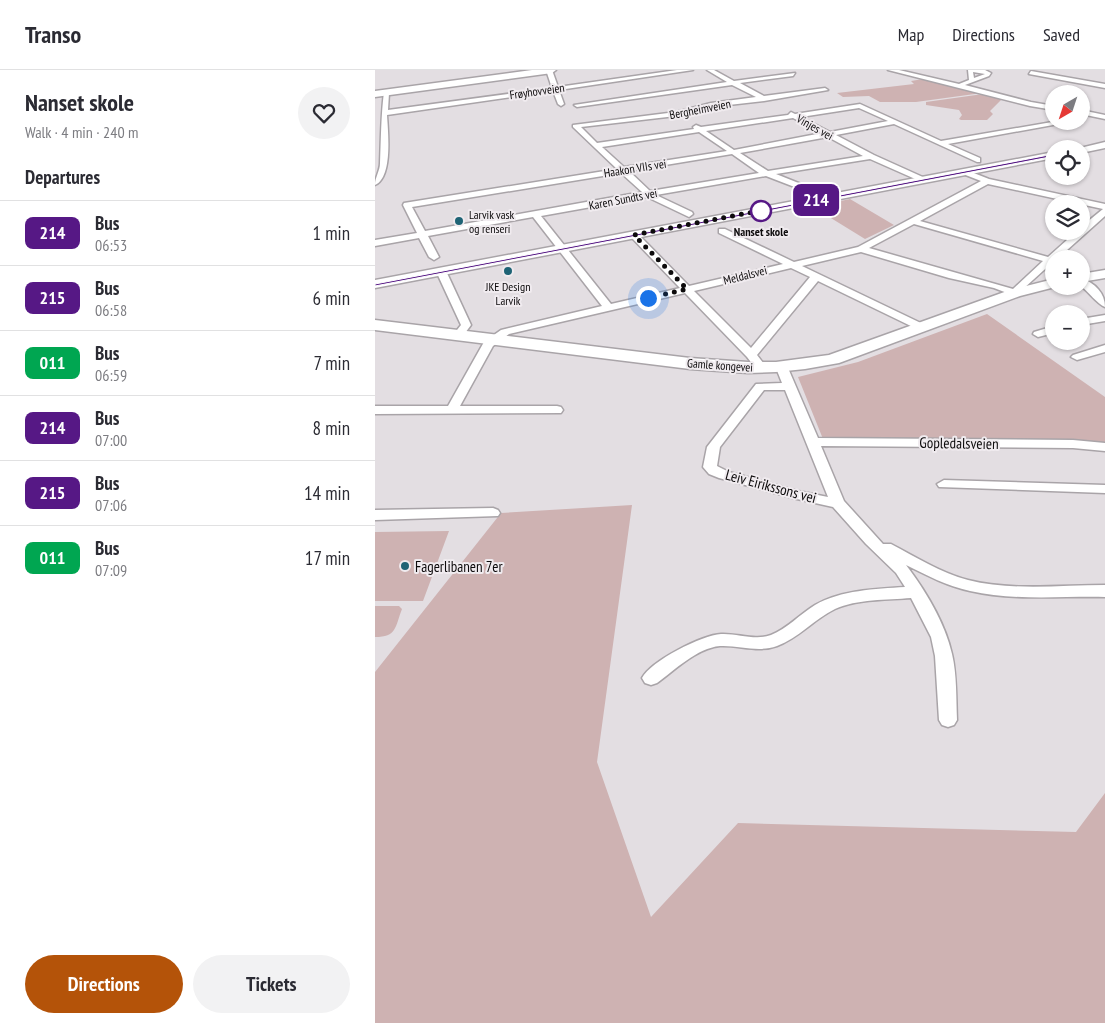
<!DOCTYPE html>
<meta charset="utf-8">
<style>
:root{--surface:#fff;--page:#f2f2f3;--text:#2b2b33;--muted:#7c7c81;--line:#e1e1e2;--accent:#b45309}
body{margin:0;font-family:"PT Sans Narrow",sans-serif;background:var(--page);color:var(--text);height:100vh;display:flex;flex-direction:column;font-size:19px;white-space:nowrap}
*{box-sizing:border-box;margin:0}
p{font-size:16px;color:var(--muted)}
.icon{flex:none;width:28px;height:28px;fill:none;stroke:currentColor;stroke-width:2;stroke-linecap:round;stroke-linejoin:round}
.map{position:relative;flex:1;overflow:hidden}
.drawer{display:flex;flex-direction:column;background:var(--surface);width:375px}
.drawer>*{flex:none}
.badge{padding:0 10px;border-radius:8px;font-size:18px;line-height:32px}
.needle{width:32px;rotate:219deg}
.buttons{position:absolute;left:670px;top:15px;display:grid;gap:10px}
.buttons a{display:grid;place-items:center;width:45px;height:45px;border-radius:50%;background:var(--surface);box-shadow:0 1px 4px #0004;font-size:25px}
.you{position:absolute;width:25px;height:25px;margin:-12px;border:4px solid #fff;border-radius:50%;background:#1a73e8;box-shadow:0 0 0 8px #1a73e833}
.map>.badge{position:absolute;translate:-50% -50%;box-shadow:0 0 0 2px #fff}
h2{padding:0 25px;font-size:19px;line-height:45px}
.round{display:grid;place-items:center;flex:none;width:52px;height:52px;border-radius:26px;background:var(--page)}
.overview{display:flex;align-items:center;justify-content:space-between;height:85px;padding:0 25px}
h1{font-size:24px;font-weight:800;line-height:38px}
.primary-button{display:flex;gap:10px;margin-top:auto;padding:10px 25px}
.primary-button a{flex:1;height:58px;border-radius:30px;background:var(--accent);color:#fff;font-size:20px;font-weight:800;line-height:58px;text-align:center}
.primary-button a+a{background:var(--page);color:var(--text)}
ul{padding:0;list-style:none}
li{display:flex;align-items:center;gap:15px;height:65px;padding:0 25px;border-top:1px solid var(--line)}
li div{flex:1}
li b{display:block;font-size:19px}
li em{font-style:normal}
li .badge{min-width:55px;font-weight:700;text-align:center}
header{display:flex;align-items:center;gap:30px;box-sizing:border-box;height:70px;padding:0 25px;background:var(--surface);border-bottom:1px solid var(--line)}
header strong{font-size:24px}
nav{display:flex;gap:28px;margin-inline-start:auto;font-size:18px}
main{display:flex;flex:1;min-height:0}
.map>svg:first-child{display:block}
.green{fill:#ceb2b2}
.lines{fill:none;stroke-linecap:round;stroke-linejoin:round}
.street-casing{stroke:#a9a4a8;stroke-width:3}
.secondary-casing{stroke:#a9a4a8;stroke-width:3}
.street{fill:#fff;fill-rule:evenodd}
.secondary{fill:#fff;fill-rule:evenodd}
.line{fill:#561885;stroke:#fff}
.walk{stroke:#0d0b0c;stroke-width:5;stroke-dasharray:0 9}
.stop-dot{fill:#fff;stroke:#561885;stroke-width:2.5}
.poi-dot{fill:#1e6375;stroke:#f0ebef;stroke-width:2}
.labels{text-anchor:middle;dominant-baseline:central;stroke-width:4;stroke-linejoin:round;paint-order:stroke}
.far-street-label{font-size:12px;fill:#0d0b0c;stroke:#f0ebef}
.far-poi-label{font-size:12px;fill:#0d0b0c;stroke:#f0ebef;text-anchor:start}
.far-stop-label{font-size:12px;font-weight:bold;fill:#0d0b0c;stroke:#f0ebef}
.street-label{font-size:15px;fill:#0d0b0c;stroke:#f0ebef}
.poi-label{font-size:15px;fill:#0d0b0c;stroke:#f0ebef;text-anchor:start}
</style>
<header>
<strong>Transo</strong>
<nav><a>Map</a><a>Directions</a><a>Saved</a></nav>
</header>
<main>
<section class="drawer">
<div class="overview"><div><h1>Nanset skole</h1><p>Walk · 4 min · 240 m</p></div><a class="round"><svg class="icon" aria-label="heart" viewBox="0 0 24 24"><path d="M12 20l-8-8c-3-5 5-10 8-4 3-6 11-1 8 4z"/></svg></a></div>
<h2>Departures</h2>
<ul>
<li><span class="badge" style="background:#561885;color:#fff">214</span><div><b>Bus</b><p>06:53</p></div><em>1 min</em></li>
<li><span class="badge" style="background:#561885;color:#fff">215</span><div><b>Bus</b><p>06:58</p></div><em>6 min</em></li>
<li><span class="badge" style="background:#00a651;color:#fff">011</span><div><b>Bus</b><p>06:59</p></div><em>7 min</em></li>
<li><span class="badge" style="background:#561885;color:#fff">214</span><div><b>Bus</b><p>07:00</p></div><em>8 min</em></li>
<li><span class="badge" style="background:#561885;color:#fff">215</span><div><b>Bus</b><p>07:06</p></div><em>14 min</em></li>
<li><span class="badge" style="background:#00a651;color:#fff">011</span><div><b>Bus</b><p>07:09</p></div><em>17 min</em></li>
</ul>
<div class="primary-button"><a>Directions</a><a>Tickets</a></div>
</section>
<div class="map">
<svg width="730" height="953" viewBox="0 0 730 953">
<rect width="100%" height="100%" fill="#e3dee2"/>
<path class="green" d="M548,9L607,23L541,32H505L494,26L468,27L462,23L539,14L536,11Z
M608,24L627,29L615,41L618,44L612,50H586L584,49L587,45L584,40L551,35V32Z
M475,129L519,155L490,169L438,137Z
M612,244L730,327V373L448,369L423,307L483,292Z
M257,435L222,692L276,847L363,753L701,762L730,723V953H0V602L126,443Z
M74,461L48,531H0V462Z
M0,536H24L27,539C20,557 22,567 0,567Z"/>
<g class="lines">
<g class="street-casing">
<path id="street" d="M171,0H177L183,17L302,0H318L184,20L189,34L186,36L183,34L178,21L12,45C13,62 18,107 0,115C0,107 5,101 5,93C6,69 6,45 9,22L14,23L13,40L177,18Z
M332,0H339L359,11L420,3L418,6L365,13L389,26L450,18L453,20L389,31L336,37L301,46L206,57L222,73L319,59L318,57L321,55L326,57L413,45L416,42L420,44L485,34L566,71L683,51H700L573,74L605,88V92H602L519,54L461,65L499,85L550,108L551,110L547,112L495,89L401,104L446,122L447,124L443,126L391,106L281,125L317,142L318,144L314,147L272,127L166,146L236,234L305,218L256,167V163H262L314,216L408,194L344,163V159H350L419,192L483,177L606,111L588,104L587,102L591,100L614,109L730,134V146L682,189H679V191L648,219L644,225L640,226L619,218L574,208L486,182L427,196L550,255L551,257L550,259H542L443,211L382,285L392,298L386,301L382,300L372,287L310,223L134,264L118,276L85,336H182L186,337L188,340L186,343L0,344V336H73L109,272L126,260L227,236L158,147L53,166L64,187L59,190L54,187L44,168L0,176V170L42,163L28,135L29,133L242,99L198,57V55L301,42L336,33L381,27L357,15L202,37L199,35L352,12ZM484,38L513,51L455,62L426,47ZM418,48L447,63L359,80L331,61ZM324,62L352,81L249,97L227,77ZM453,67L488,86L393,101L365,83ZM357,84L384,103L275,121L254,101ZM246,103L267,122L50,161L37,137ZM613,114L728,139L706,157V161H702L673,187L545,151ZM539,154L668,191L638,219L494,178ZM416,198L435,207L376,278L319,221Z
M513,0H524L584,14L594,10L593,0H610L616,3L614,6L590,15L656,32L679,36V40L655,36ZM598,2L610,4L599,8Z
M656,1L730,14V18L654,4Z
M706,40L730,45V49L706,44Z
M66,198L71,201L96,255L87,267H79L78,265L86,255L61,201Z
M706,208C720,213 730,223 730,237C722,234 714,222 706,216Z
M730,245V251L706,255V249Z
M679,256V263L663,267L658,264L659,262Z
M730,275V282L702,290L696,287L698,285Z
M407,295L413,298L443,368L698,370L730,373V381L698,378L446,376L469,431L508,474H516C541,487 566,503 593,510C636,521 686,515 730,515V527C686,526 638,531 595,521C572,516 551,505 531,495C550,520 570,553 577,584C582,605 581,629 582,650L579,655L573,657L567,655L564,650L560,586L556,567L536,528C512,530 482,529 460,539C439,549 424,568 402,576C383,583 364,575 345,576C322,578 300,600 282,613L276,615L270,613L267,608C276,591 327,565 346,564C362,563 380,571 396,565C412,559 425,544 440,535C466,520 500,519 530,517L521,503L491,474L458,437L422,429L344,408L334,404L328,397L332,377L381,314L407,313L401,298ZM389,320H410L453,427L423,421L354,402L342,396L345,377Z
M569,410L730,415V423L564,417L562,414Z
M118,438L123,440L125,443L123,446L0,450V440Z"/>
</g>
<g class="secondary-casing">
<path id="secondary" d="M157,0H181L177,3L0,27V21Z
M730,72V78L706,83V79H701Z
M679,82V88L0,218V210Z
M730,200V208L706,212V204Z
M679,209V216H684L645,226L464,293L430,299L401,302L373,303L315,299L0,260V250L315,288L373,292H401L454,285L635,220Z"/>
</g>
<use href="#street" class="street"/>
<use href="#secondary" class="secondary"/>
</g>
<path class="line" d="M679,84L680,86L0,216V214Z"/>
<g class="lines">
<path class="walk" d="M273,228L312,219L259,165L394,139L386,141"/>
</g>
<circle class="stop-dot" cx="386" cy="141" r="10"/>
<g class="poi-dot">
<circle cx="84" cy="151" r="5"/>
<circle cx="133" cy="201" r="5"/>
<circle cx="30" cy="496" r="5"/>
</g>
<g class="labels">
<g class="far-street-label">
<text transform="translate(162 21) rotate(-8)">Frøyhovveien</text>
<text transform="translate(325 39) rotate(-11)">Bergheimveien</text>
<text transform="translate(440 57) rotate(29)">Vinjes vei</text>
<text transform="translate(260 98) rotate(-9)">Haakon VIIs vei</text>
<text transform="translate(248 129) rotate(-11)">Karen Sundts vei</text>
<text transform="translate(370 205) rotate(-14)">Meldalsvei</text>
<text transform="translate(345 295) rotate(4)">Gamle kongevei</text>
</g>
<g class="far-poi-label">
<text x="94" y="144">Larvik vask<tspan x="94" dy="14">og renseri</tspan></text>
<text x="133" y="216" text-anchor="middle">JKE Design<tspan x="133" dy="14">Larvik</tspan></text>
</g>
<g class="far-stop-label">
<text x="386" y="161">Nanset skole</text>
</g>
<g class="street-label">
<text transform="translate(584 373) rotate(1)">Gopledalsveien</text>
<text transform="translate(396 416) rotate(15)">Leiv Eirikssons vei</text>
</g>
<g class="poi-label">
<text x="40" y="496">Fagerlibanen 7er</text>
</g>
</g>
</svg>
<div class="buttons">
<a><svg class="needle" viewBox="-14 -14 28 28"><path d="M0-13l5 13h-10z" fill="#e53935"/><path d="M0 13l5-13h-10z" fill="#7c7c81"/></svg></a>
<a><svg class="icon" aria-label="locate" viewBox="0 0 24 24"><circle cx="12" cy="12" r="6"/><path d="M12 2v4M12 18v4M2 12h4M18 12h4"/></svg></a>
<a><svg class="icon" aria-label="layers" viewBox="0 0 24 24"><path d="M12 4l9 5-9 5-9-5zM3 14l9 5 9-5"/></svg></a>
<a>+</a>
<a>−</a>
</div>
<div class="you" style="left:273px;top:228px"></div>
<b class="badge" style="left:441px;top:130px;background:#561885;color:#fff">214</b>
</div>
</main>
